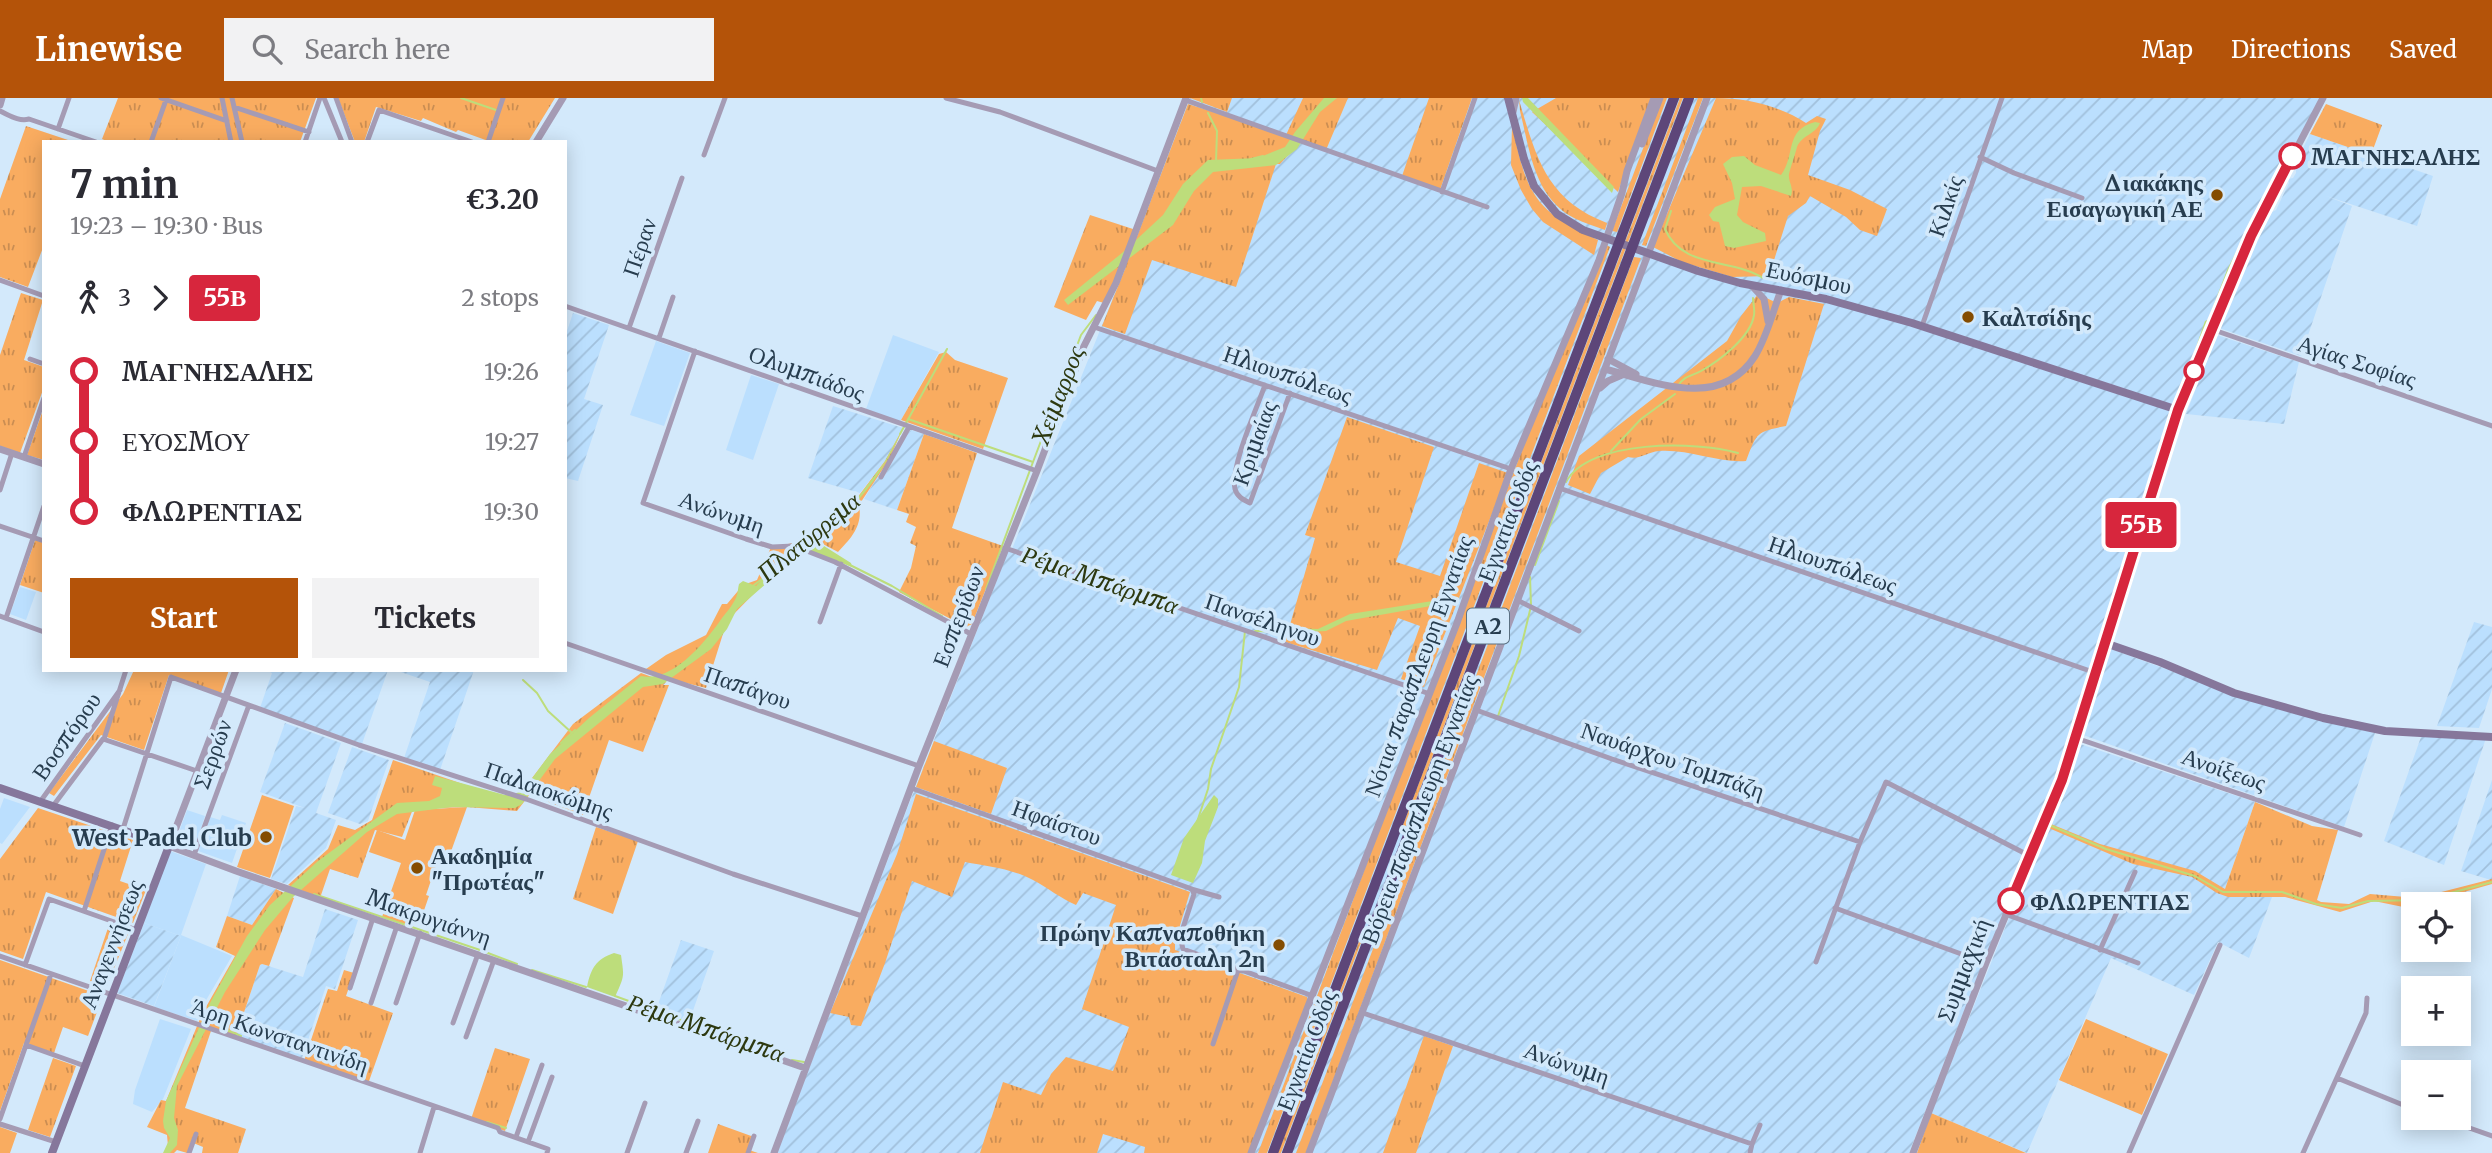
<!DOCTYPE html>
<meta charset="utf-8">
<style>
:root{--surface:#fff;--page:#f2f2f3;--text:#2b2b33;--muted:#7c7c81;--accent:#b45309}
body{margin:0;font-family:Merriweather,serif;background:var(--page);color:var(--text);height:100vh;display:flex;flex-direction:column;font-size:26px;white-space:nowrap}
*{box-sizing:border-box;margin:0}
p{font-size:23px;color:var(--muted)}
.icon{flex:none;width:38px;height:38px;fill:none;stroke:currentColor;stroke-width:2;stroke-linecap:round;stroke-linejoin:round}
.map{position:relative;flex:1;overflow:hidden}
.side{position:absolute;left:42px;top:42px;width:525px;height:532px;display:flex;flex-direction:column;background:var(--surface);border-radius:0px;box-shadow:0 4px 18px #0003}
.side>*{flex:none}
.badge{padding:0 14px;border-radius:5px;font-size:24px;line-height:46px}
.tools{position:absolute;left:2401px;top:794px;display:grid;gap:14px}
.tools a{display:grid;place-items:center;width:70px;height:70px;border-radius:0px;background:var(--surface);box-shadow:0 4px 18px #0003;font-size:35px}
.map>.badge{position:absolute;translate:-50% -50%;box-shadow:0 0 0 4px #fff}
.legs{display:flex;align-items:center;gap:10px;height:77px;padding:0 28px;font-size:23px}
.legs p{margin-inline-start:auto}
.head{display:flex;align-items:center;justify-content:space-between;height:119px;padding:0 28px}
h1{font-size:38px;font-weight:700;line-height:52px}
.button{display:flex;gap:14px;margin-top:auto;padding:14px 28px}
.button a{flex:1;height:80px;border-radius:0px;background:var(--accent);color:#fff;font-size:28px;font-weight:700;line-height:80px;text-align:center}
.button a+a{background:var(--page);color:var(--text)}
ul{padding:0 28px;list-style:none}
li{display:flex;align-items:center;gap:24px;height:70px;font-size:26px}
li i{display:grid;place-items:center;width:10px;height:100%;margin:0 9px;background:currentColor}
li i::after{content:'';width:18px;height:18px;margin:-9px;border:5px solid;border-radius:50%;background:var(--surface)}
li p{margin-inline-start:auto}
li:first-child i{background:linear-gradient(#0000 50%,currentColor 0)}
li:last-child i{background:linear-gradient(currentColor 50%,#0000 0)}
header{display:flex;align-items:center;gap:42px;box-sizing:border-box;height:98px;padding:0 35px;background:var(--accent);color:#fff}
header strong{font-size:33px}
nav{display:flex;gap:38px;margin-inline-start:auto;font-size:24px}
.search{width:490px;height:63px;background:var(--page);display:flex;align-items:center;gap:18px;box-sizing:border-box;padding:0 24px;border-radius:0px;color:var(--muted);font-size:26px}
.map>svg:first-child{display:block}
.built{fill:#bbdffe}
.industrial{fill:url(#industrial-furrows)}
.grass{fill:url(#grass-tufts)}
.garden{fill:#f9ac60}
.water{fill:#bddd7b}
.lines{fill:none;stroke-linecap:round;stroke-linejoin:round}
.stream{stroke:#bddd7b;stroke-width:2}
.minor{stroke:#a59bb4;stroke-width:5}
.tertiary{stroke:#a59bb4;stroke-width:7}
.secondary{stroke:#86779b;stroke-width:8}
.motorway{stroke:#5d4679;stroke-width:10}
.line-1-casing{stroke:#fff;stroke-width:16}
.line-1{stroke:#d7263d;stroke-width:10}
.stop-1-dot{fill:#fff;stroke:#d7263d;stroke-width:3.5}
.poi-dot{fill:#844c00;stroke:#d3e9fb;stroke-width:2.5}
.labels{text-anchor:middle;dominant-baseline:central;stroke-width:7;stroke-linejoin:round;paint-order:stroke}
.shield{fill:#d3e9fb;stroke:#5b7183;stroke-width:2}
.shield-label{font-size:21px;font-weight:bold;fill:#273d4f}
.stop-label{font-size:23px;font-weight:bold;fill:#273d4f;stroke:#d3e9fb;text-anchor:start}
.poi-label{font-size:23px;font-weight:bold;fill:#273d4f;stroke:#d3e9fb;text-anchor:end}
.street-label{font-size:23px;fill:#273d4f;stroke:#d3e9fb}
.water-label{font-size:24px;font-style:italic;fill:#2d3910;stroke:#d3e9fb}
</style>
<header>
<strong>Linewise</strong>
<div class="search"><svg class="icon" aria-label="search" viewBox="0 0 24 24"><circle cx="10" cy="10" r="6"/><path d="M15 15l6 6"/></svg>Search here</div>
<nav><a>Map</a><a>Directions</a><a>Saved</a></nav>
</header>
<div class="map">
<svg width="2492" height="1055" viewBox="0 0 2492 1055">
<defs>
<pattern id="industrial-furrows" width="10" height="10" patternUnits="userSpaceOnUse" patternTransform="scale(1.75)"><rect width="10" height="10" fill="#bbdffe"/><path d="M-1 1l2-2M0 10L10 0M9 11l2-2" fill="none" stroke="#a1c0dc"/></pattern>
<pattern id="grass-tufts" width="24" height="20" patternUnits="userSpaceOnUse" patternTransform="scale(1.75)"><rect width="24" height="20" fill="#f9ac60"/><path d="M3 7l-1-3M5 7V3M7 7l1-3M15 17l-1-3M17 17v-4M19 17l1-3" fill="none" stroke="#ca8d52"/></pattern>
</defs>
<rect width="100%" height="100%" fill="#d3e9fb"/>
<path class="built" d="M893,237L939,254L900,324L866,311Z
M656,243L690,255L664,328L630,317Z
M751,277L779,286L753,362L726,352Z
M20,489L36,494L26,522L10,516Z
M4,700L30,709L2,746L0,745V711Z
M187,712L205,718L194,752L175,745Z
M222,717L246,725L232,765L198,753L210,719L220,722Z
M170,753L206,766L181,837L232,858L205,904L197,923L154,909L181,838L144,825Z
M160,921L191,931L163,1001L152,1014L133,1006L135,992Z"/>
<path class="industrial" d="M1190,0H2321L2269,93L2242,148L2178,307L2153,377L2053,695L1980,872L1909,1055H777L907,711L1009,451H1012L1121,180Z
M2310,36L2433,78L2417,128L2326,98L2352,108L2301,258L2219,230L2256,144L2272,114L2276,112L2289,85L2288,81L2293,80L2296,75V64Z
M573,215L609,227L584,301L603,307L578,383L565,380V239Z
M2217,237L2299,264L2284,326L2186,316Z
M833,308L903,330L885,363L860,395L808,380Z
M911,332L924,336L897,412L864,401L878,378L884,379L907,336Z
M2474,524L2492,529V591L2479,630L2437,628Z
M2108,550L2268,608L2375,635L2344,729L2080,636Z
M266,572H388L362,646L260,610L272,575Z
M395,572H474L440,672L404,660L430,584Z
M285,625L341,645L316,715L336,722L326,750L287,786L271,781L296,708L305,710L260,694Z
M2421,639L2486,640L2444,767L2384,743Z
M2080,646L2255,704L2225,791L2272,799L2249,860L2218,844L2194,897L2111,860L2027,1055L1931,1015L2011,815L2067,684Z
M352,649L389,662L368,723L360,726L328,715Z
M2492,682V781L2491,782L2461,773Z
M240,778L276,791L252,827L227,818Z
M325,811L358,822L335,891L326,888L302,960L236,938L260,867L262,866L303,879Z
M144,825L181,838L154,908L117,895Z
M681,842L714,853L689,924L656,912Z"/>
<path class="grass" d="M118,0H316L300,44H109L102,41Z
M338,0H555L528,44H491L458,32L456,34L423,20L421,23L376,9L364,44H355Z
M1190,0H1232L1227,14Z
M1303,0H1348L1326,52L1301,43L1280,66H1276L1236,189L1152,162L1125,236L1102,228L1127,166L1104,205L1097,203L1086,222L1054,209L1090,117L1133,131L1136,141L1188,6L1286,37Z
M1429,0H1472L1440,92L1402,78Z
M1556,0H1651L1618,94L1532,14Z
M1662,0H1667L1617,134L1612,133Z
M1680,0H1683L1404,733L1401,732Z
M1698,0H1703L1646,148L1642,147Z
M1716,0C1746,0 1781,8 1806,25L1817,18L1826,21L1820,33L1808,77L1850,92L1887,111L1877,138L1860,132L1846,119L1810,98L1806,105L1788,118L1769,178L1732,179L1682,164L1653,149Z
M1519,2C1536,59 1546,102 1607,125L1605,132C1595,128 1584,125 1574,120C1534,99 1530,53 1520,13Z
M2326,6L2382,27L2371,57L2310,36Z
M1512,27C1527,96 1533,112 1598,142L1594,157L1543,124L1532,111L1521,92L1511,67Z
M26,28L74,44H44V147L28,189L0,179V101Z
M1605,146L1610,149L1267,1055H1258L1563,243Z
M1634,159L1641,160L1306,1055H1296Z
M21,195L43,202L24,262L44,269V289L20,355L0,348V257Z
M1758,196L1777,205L1789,199L1824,206L1786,328C1755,334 1757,335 1746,363C1717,365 1689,351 1659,353C1647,354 1640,362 1628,359L1601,375L1590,396L1568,387L1579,358L1727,243L1741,218Z
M946,254L955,262L1008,280L983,351L901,322L939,256Z
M44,309V362L27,357Z
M1347,319L1434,349L1396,464L1440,478L1479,365L1508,375L1424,589L1401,581L1420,528L1398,520L1377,572L1285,544L1315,440L1305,437Z
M903,330L890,360L859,407C863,428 851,440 838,454L821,445L771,478L727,523L706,590L670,581L646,571L666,557L706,537L722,506H727L743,487L757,482L771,449L799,444L857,400L885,363Z
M924,336L977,355L952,430L1003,448L972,526L966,529L899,494L911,470L916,448L910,445L916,429L906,424L909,416L897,412Z
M35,442L44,445V495L20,487Z
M134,572H229L221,595L169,577L144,652L101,637L54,698L49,695L123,596Z
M641,575L666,584L663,587H669L643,654L609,642L583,717L530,697L543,679L517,713L467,709L413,711L402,739L375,732L358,780L330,771L320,800L288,787L328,751L338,727L355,732L372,722L393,662L512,703L520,696L573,626Z
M934,643L1007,670L991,716L916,689Z
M916,696L1190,794L1175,844V852L1307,899L1308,903L1250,1055H1144L1145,1049L1103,1036L1097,1055H980L1003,984L1041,997L1051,976L1066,959L1113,973L1129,929L1082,911L1116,807L1083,795L1076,807C1060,800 1048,790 1033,782C1013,771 987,768 965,764L952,799L912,783L885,865L861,928L851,927L849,919L830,915L897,756Z
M2255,704L2312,728L2338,732L2317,802L2321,804L2349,806L2370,796L2418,800L2492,781V786L2408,810L2374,803L2340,814L2285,799H2228L2217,795L2192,779L2133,766L2044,728L2046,724L2100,746L2195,773L2225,791Z
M38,710L133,742L120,783L146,792L133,825L46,794L23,861L0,853V761Z
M596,729L638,743L613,816L573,801Z
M276,791L294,800L269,868L262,866L260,867L236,938L212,930L185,1010L246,1031L238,1055H202L203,1049L191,1044L187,1055L177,1052L174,1055H164L168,1048L167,1037L147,1029L161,1002L166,1003L202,916L235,858L216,849L227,818L252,827Z
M110,824L130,831L107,888L90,883Z
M1360,841L1362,842L1281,1055H1278Z
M0,862L103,898L88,938L63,929L54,955L24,945L0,1013Z
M344,872L354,875L346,898L393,915L368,986L304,963L328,891L337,893Z
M2086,921L2168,956L2142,1017L2059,982Z
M1424,938L1453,948L1416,1055H1383Z
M495,950L530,961L505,1033L471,1021Z
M53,960L76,968L50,1039L28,1032Z
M1931,1015L2026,1055H1917Z
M718,1026L754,1039L749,1052L758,1055H708Z
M0,1029L17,1035L10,1055H0Z"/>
<path class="garden" d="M262,697L294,708L270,780L237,769Z
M467,709L449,759L440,756L426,797L429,798L421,821L416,819L412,830L382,819L401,765L369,754L377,732L405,742L415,712Z"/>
<path class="water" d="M1324,0H1337L1320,14L1297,51L1276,67L1213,74L1194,93L1173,127L1068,207L1064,202L1122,155L1163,117L1183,86L1208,62L1258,60L1285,49L1295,34Z
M1522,0H1528L1614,89L1612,95L1523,4Z
M1815,24L1820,25C1816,36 1802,37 1797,49C1795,57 1791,68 1789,76C1788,84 1794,89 1791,98L1761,88L1742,89L1737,117L1743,124L1765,135L1766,143L1734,150L1725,148L1719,124L1713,123L1709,117L1715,109L1735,101L1732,85L1723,66L1732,59L1744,58L1755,67L1781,77C1796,57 1784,32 1815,24Z
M2246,134L2233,182L2194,255L2205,223L2211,220V214L2227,172Z
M903,330C884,376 854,412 816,443L851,465L852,469L806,451L737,511L727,531L711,551L663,586L643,589L555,661L522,706L515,710L452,709L397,716L367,734L293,799L265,832L225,894L177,988L174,1020L178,1032L177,1047L170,1055H163L170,1040L164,1030L163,1023L166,1003L210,905L247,838L270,807L318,763L397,705L429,703L440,698L442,690L432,687L435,678L505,697L522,694L550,656L589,620L641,578C673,585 706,543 722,520C727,514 735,504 737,497C738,493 738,490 739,486L743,483L756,488L792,450L816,437L859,398L884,365Z
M1458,499L1459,503L1346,523L1326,533L1289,535L1290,530L1318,531L1350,516Z
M1214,697L1218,701V709L1205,743L1202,765L1193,785L1171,777L1184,740Z
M614,855L621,857C624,879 625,877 615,899L587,889C591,870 596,861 614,855Z"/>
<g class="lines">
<path class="stream" d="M461,0L496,12
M1201,0L1202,4
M1208,15L1217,33L1216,64
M1251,61L1263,58
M1671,113L1665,131C1682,171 1731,160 1763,180
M1678,288C1683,278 1692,278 1701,273C1719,263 1751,239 1754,217C1755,212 1753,205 1753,200
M908,321L1033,364L1081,237L1096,217
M900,336L947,251
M1611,353L1641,321L1675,296
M1566,384C1589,341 1697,343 1738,355
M816,454L841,463
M846,465L892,488L942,518
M1535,467L1559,403
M754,487L766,478
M986,491L1033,364
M1255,533L1291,534
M523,582L537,595L548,613L571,634
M1498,618L1519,558L1531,508L1530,479
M561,645L575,632
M1197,724L1208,691L1211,671L1239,589L1245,533
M2047,726L2106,751L2195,778L2223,794H2282L2316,806L2342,810L2368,803L2424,802L2492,784
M314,796L480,852L517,866
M532,872L586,889
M615,898L780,958
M213,918L220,929L241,938
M792,962L804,964
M487,1024L506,1030"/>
<path class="minor" d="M161,0L227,23
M222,0L231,44
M232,0L242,44
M324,0L342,44
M336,0L352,44
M946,0L1000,14L1158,73
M1185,2L1487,109
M234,9L309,34
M0,13C9,17 19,24 29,21L96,44
M58,31L69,0
M151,44L166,2
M305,44L320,0
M367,44L379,12L472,44
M488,44L503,0
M704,57L725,0
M1980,59L2014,75L2082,100
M1442,94L1475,0
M0,182L44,198
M565,208L1037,373
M1922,228L2002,0
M1094,229L1511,371
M629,230L682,80
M2211,231L2492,328
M659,240L673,199
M695,253L643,405L746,441L772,449L794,448L835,464L971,536
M30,261L44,266
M1265,287C1257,310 1230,369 1235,391C1237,399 1244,402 1250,405L1290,295
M24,359L44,300
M881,379L909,329
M1559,390L2096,575
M0,392L12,355
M0,428L44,443
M1005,450L1430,596
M1517,502L1579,533
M0,518L44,534
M6,520L44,408
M820,524L841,466
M565,545L919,668
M1476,612L1612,661L1860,744
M2076,640L2360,737
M104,641L126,572
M911,690L1192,791L1194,796L1180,839L1183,851L1313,898
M40,704L120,592
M53,708L103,641L197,673
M123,731L171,579L359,647L526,701L733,776L862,818
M194,757L249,607
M1191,791L1219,799
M1835,810L1986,865
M84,813L112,727
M2005,816L2138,865
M2100,852L2135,774
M0,858L498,1030L500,1034L548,1051L547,1055
M1816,864L1860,744L1886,684L2030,758
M25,867L49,801L137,832
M350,890L373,820
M371,905L397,828
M396,905L420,835
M1363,915L1752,1046L1750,1055
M453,925L478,856
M466,939L494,862
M1213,946L1238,872
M26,947L85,968
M2337,980L2413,1011
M2441,1020L2492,1038
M0,1021L51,876
M0,1026L56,1044
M516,1039L542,967
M528,1044L552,979
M1752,1046L1760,1027
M189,1055L196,1036
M420,1055L434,1009
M627,1055L645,1005
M686,1055L698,1023
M748,1055L754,1038
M2129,1055L2220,847
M2303,1055L2366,915L2367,900"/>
<path class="tertiary" d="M0,7L2,0
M1513,14L1516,0
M536,44L563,0
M1642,46L1660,0
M1752,188L1764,201L1768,223
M1608,261L1636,276
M1605,271C1654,284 1720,313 1755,258C1767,239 1773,213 1781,192
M1600,290L1608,283L1622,277
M2178,312L2251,138L2323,0
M0,351L44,366
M236,572L169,748L236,773L805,970
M774,1055L919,668L1037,373L1084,248L1116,185L1186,0
M1251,1055L1457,525L1511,371L1599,162L1622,95L1627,73L1654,0
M1309,1055L1707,0
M1913,1055L1986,865L2062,682L2105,545"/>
<path class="secondary" d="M1508,0L1524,61L1534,88L1557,116L1583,132L1698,173L1740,185L1826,201L1912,225L2178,312L2105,545L2160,564L2234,595L2323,620L2385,633L2492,639
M0,690L169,748L52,1055"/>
<path class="motorway" d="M1273,1055L1674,0
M1287,1055L1689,0"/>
</g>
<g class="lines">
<g class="line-1-casing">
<path id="line-1" d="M2011,803L2062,682L2178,312L2251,138L2292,58"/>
</g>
<use href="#line-1" class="line-1"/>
</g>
<g class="stop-1-dot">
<circle cx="2292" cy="58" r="12"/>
<circle cx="2194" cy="273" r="9"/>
<circle cx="2011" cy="803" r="12"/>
</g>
<g class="poi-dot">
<circle cx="2217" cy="97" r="7"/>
<circle cx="1968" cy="219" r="7"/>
<circle cx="266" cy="739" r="7"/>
<circle cx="417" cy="770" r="7"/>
<circle cx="1279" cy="847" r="7"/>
</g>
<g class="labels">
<rect class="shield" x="1467" y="510.5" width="42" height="35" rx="5"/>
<g class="shield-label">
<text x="1488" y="528">Α2</text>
</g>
<g class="stop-label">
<text x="2311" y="58">ΜΑΓΝΗΣΑΛΗΣ</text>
<text x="2030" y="803">ΦΛΩΡΕΝΤΙΑΣ</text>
</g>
<g class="poi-label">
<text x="2203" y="84">Διακάκης<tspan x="2203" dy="26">Εισαγωγική ΑΕ</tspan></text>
<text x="1982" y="219" text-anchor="start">Καλτσίδης</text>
<text x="252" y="739">West Padel Club</text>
<text x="431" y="757" text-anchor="start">Ακαδημία<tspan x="431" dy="26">"Πρωτέας"</tspan></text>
<text x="1265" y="834">Πρώην Καπναποθήκη<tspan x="1265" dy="26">Βιτάσταλη 2η</tspan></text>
</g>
<g class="street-label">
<text transform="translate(1945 108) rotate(-71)">Κιλκίς</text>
<text transform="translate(639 149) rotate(-71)">Πέραν</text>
<text transform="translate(1809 179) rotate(12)">Ευόσμου</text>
<text transform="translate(2357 263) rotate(18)">Αγίας Σοφίας</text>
<text transform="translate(807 275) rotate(20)">Ολυμπιάδος</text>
<text transform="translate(1288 276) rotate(19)">Ηλιουπόλεως</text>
<text transform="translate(1254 345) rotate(-70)">Κριμαίας</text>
<text transform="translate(722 414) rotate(19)">Ανώνυμη</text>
<text transform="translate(1507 423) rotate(-69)">Εγνατία Οδός</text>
<text transform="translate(1833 466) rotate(19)">Ηλιουπόλεως</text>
<text transform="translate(958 518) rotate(-69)">Εσπερίδων</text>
<text transform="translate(1263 521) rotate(19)">Πανσέληνου</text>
<text transform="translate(1418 568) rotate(-70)">Νότια παράπλευρη Εγνατίας</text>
<text transform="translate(748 589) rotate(19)">Παπάγου</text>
<text transform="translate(66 638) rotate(-55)">Βοσπόρου</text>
<text transform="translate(212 656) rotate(-70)">Σερρών</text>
<text transform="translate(1673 662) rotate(19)">Ναυάρχου Τομπάζη</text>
<text transform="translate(2224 671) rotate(19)">Ανοίξεως</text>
<text transform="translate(549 692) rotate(19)">Παλαιοκώμης</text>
<text transform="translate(1419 711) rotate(-69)">Βόρεια παράπλευρη Εγνατίας</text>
<text transform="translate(1057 724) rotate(20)">Ηφαίστου</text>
<text transform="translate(429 819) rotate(19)">Μακρυγιάννη</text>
<text transform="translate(111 846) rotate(-69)">Αναγεννήσεως</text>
<text transform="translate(1963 872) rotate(-69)">Συμμαχική</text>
<text transform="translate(280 937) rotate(19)">Άρη Κωνσταντινίδη</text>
<text transform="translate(1306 952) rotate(-69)">Εγνατία Οδός</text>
<text transform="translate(1567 965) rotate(19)">Ανώνυμη</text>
</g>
<g class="water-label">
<text transform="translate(1058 297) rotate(-69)">Χείμαρρος</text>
<text transform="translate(809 439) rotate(-40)">Πλατύρρεμα</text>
<text transform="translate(1100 482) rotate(19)">Ρέμα Μπάρμπα</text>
<text transform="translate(706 930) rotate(19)">Ρέμα Μπάρμπα</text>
</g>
</g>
</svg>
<div class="tools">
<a><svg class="icon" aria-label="locate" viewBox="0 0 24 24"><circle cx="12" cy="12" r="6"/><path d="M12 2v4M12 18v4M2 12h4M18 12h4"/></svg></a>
<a>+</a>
<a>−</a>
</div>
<b class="badge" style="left:2141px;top:427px;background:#d7263d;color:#fff">55Β</b>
<section class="side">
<div class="head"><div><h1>7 min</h1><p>19:23 – 19:30 · Bus</p></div><b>€3.20</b></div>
<div class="legs"><svg class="icon" aria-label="walk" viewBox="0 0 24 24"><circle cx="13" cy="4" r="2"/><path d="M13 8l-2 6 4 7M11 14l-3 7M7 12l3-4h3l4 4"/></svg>3<svg class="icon" aria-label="forward" viewBox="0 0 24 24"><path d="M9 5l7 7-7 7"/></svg><b class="badge" style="background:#d7263d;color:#fff">55Β</b><p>2 stops</p></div>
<ul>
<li><i style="color:#d7263d"></i><b>ΜΑΓΝΗΣΑΛΗΣ</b><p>19:26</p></li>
<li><i style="color:#d7263d"></i><span>ΕΥΟΣΜΟΥ</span><p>19:27</p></li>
<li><i style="color:#d7263d"></i><b>ΦΛΩΡΕΝΤΙΑΣ</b><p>19:30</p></li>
</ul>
<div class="button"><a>Start</a><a>Tickets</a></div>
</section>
</div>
